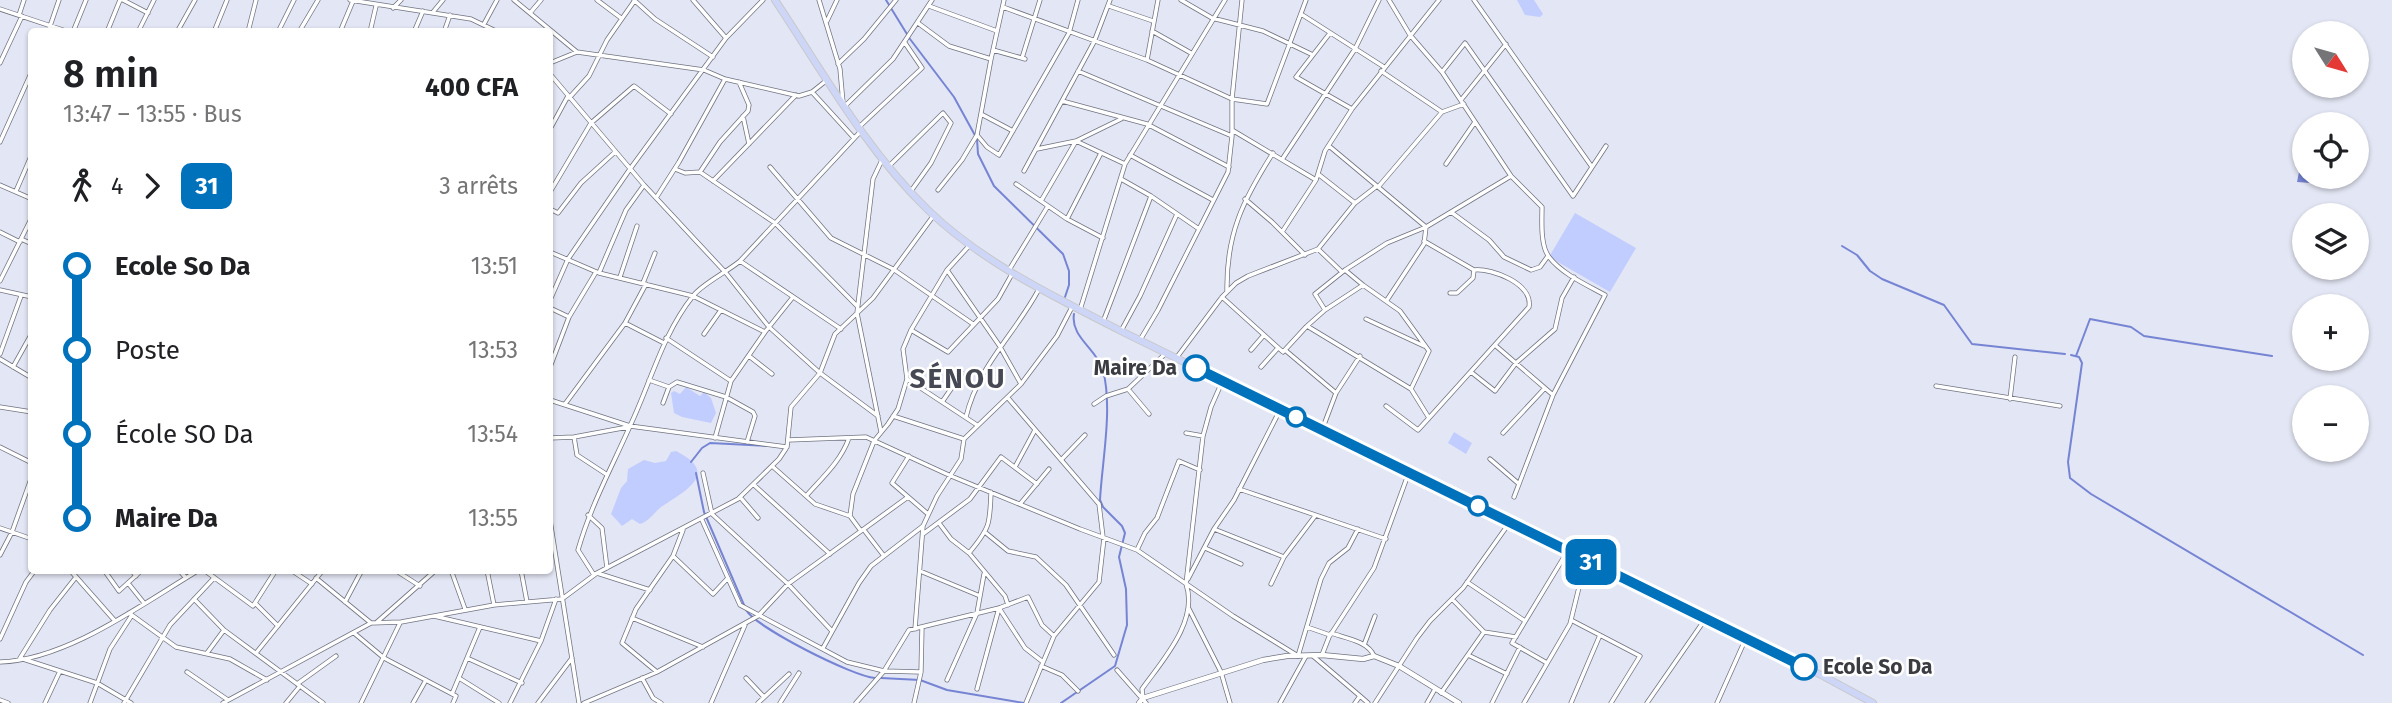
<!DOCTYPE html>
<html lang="fr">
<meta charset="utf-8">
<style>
:root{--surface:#fff;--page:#f6f6f6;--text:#202124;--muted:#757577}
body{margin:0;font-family:"Fira Sans",sans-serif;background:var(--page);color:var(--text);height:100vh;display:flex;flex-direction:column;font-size:26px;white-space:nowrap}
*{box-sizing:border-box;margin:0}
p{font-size:23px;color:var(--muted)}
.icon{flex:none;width:38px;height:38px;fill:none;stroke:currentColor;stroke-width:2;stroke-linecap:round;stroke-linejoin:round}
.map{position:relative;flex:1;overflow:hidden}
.side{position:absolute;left:28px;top:28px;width:525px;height:546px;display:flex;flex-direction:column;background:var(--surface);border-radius:7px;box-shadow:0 2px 5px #0004}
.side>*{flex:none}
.badge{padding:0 14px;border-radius:10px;font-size:24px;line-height:46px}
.needle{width:46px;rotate:127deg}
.buttons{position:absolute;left:2292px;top:21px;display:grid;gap:14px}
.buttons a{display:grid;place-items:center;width:77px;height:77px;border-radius:50%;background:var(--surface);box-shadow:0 2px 5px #0004;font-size:35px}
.map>.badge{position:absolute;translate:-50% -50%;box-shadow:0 0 0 4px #fff}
.legs{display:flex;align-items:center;gap:10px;height:77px;padding:0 35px;font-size:23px}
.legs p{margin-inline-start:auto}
.head{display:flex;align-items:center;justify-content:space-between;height:119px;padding:0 35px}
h1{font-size:38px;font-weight:600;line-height:52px}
ul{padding:0 35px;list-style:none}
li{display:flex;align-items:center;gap:24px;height:84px;font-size:26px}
li i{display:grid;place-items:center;width:10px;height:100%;margin:0 9px;background:currentColor}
li i::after{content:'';width:18px;height:18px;margin:-9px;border:5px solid;border-radius:50%;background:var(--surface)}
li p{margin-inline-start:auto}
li:first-child i{background:linear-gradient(#0000 50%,currentColor 0)}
li:last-child i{background:linear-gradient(currentColor 50%,#0000 0)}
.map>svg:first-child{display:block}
.green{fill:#c2cdff}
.water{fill:#7684d4}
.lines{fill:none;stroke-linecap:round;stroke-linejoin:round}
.stream{stroke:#7684d4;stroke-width:2}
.minor-casing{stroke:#717480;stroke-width:5}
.tertiary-casing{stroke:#717480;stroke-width:6}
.trunk-casing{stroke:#c8c8ca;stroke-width:8}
.minor{stroke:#fff;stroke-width:3.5}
.tertiary{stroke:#fff;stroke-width:4.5}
.trunk{stroke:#ced6f8;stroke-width:6}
.line-1-casing{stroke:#fff;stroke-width:16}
.line-1{stroke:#0072bc;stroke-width:10}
.stop-1-dot{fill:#fff;stroke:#0072bc;stroke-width:3.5}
.labels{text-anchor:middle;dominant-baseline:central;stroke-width:5;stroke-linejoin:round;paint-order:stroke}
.stop-label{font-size:21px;font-weight:bold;fill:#3b3c42;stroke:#fff;text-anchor:end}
.district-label{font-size:28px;font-weight:bold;letter-spacing:2px;fill:#464954;stroke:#fff}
</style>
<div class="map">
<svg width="2392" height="703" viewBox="0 0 2392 703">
<rect width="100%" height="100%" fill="#e3e6f4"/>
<path class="green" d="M1517,0H1534L1543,14L1540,17L1525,15Z
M1575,213L1636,248L1610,292L1549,257Z
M686,387L700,396L704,392L711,398L716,413L711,423L682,417L674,413L671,393L674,391L680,394Z
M1454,432L1472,443L1466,454L1448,443Z
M676,451C720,473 687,490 661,507C654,513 648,522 640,524L632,519L622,526L611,514L621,488L627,481L628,469L644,460L655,463L666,461L671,452Z"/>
<path class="water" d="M2299,172L2305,173V177L2325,178L2324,184L2297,182Z"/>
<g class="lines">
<path class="stream" d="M886,0L910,39L954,97L977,139L978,154L994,186L1063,254L1069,271V285L1065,297
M1842,246L1857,255L1870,271L1882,279L1944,305L1972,344L2065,354
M2071,355L2079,357L2082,363L2068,462L2070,478L2091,494L2363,655
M2076,356L2090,319L2131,327L2144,336L2272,356
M691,462L702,448L710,443L769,446
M696,473L704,512L744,605
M746,610C757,628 852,676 875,678
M881,678L920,680L947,690L1024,703
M1061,703L1115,666L1127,625L1126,589L1119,557L1125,533L1122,526L1103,507L1100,500C1102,461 1113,409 1103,370C1097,349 1070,337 1074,314"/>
<g class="minor-casing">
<path id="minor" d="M123,0L148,13
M350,0L471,19L498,32
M514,0L577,52
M597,0L621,18
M634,0L655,19L713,57
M693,0L726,38
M819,0L840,69L843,103
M1181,0L1212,18L1263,31L1313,55
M1389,0L1410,35L1442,72L1511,176L1542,207C1542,221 1540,245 1549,257C1562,274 1587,285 1605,295L1553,395L1514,497
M1474,0L1592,167
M929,6L997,31
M1109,6L1153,21
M1003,7L1147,60L1232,99L1267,104L1306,0
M393,8L401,0
M0,9L69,32
M433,12L443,0
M530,13L541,0
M1301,14L1384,67
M19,15L24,0
M827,21L837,0
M918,23L949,46L991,59
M484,24L497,0
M1152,31L1191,53
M48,32L59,0
M73,32L86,0
M107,32L120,0
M138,32L154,0
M177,32L195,0
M214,32L227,0
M248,32L256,0
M278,32L294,0
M299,32L318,0
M340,32L353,1
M370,32L376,6
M414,32L423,11
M444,32L450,15
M1330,33L1296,77L1352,109
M993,50L1025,59
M1022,58L1040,0
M1147,60L1158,0
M0,63L22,16
M550,63L577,52L704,70L725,79L799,96L812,92L827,80
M838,64L864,39L896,0
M1078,71L1232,136
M1381,71L1442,112
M1442,72L1465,43L1573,196L1606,146
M550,74L644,185L726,273L769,327L820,373L878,416
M812,92L854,138
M569,98L589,76L607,40L635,0
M1461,100L1506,44
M1062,101L1147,124L1229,167
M845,106L893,59L932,0
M981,114L1013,131
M743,116L749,144
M859,127L922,68L905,43
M550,129L568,96
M1232,130L1316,180
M977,135L987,147L999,155L1069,33L1078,0
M0,142L32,71
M1329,146L1426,227L1424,244L1387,300
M1037,149L1076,141L1121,119
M1130,155L1213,200
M1283,158L1355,49L1379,0
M1446,164L1475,122
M770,167L831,238L893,269L973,324
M888,167L943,113L951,123L931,163L911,191
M675,169L685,173L700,172L775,223L857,306
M1024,171L1094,42L1110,0
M700,172L720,142L748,111L749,105L739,82
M1318,174L1355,203
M1121,179L1151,196L1199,229
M713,181L796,95
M1016,184L1067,219L1103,238
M0,185L32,199
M1379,186L1442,112L1464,104
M938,190L962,160L977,135L991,59L1004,0
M16,191L32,154
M550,192L591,123L634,86L671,114
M656,198L679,162L725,79
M1245,199L1272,222L1305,255
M1041,201L1076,141L1125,164
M550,209L558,213L581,183L615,152
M1451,212L1489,240L1504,257L1531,270L1540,267L1548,256
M1067,219L1101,153
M0,232L20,242
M1282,232L1316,180L1325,151L1352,109L1439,0
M21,239L32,244
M1424,241L1474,270L1473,278L1457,293H1450
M1318,249L1342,272
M550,252L599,273L693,296L765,332
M740,261L841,329
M947,270L999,345L1021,384
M1009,270L1048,206
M1345,270L1363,285
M599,273L626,210L644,185
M620,277L637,226
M0,281L32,217
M643,283L655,253
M0,290L32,297
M1227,291C1226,234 1243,200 1273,153
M1222,297L1283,352L1306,327
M550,300L568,259L630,169L726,38L763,0
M550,308L569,317
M1080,310L1125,164L1225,0
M1325,310L1307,326L1411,389
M1366,319L1424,346
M1103,322L1151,196
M625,323L664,343
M911,330L948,352L998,299L1012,274
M1121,331L1140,296L1177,214
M704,334L721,310
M666,338L731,381
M1140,340L1158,310L1228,172L1232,136V99L1242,0
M1496,346L1553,395
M1251,350L1264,335
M1285,350L1336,393
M0,354L21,296
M749,356L772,374
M1177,357L1222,297L1236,283L1248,276L1318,249L1355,203L1377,186
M0,359L32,378
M13,367L32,333
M550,367L569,317L596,272
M1261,367L1278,348
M1471,372L1495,391L1516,363L1555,329L1562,298L1574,277
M907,379L977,425
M649,380L669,387L663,403
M1936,386L2060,406
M669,387L677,382L726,397L753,412L755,416L747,442
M1128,389L1149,414
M1008,398L1099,504L1103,537
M2010,399L2015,357
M550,400L630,426L787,447
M942,402L962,373
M565,404L625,323L646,284
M1094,404L1106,396L1128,389L1166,353
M1386,406L1418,430L1429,418L1411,389L1429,351L1400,311L1363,285L1325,310L1315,294L1345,270L1387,243L1426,227L1511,176
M0,407L32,412
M893,416L964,439
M966,417C978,366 1015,334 1039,289
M1429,418L1529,307C1533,284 1493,268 1474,270
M1322,430L1336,393L1360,356
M881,432L857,313L873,179L882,160
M1186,433L1203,436
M1503,433L1545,388
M574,437L577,455L606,474
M550,438L574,437L628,427
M715,438L731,381L765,332L793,297
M788,440L866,437L951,476L1080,529L1137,550L1233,616L1298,656L1321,579L1329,563L1348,548L1358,529
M0,447L32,463
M909,456L892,483L928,514
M1490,459L1519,484
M1061,460L1085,435
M772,466L815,504L850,516L861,531
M1015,467L1035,430
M703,473L712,514L788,584L832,631
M754,485L830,554
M1239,489L1386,539
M806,496C822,478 841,461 849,438
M740,497L758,518
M1020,504L1049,469
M588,515L602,528L607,568
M850,516L853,494L874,441L888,424L898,409L907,379L903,349L911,330L947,270L969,246
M550,520L579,703
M702,520L740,605L847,662L884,671L921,672
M939,523L951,539L969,553L1005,596L1008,605
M0,528L32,539
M1214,529L1284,557
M864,530L884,556
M986,533L1008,551L1036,557L1066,585L1114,655
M923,534L970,499L1001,457L1037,484
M1205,548L1241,564
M1137,550L1145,533L1157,518L1179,461L1200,470
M969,553C990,528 990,524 991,492
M0,555L12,532L32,476
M673,556L713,594L728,578
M70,570L115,621
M104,570L119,591L142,570
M131,570L136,576
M179,570L186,578
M204,570L253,606L276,570
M291,570L312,584
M395,570L420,586
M451,570L465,609
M487,570L494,605
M521,570L527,602
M920,571L980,596
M597,573L650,590
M594,575L578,550C591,505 611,469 630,426C651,382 662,335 693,296C702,284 727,272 740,261L861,131
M76,577L50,610L20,658L97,683L131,703
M316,578L371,623
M1188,579L1214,529L1234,500L1280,410
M1467,582L1525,621
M128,583L144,603
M1271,584L1284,557L1315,516
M194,599L224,630L323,703
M1452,599L1484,632L1516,637
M345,602L362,570
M255,603L278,626
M999,608L1025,648L1043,662
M1189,609L1221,672L1230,703
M129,613L176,647L230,659L267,680
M434,616L541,641
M632,618L703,647
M1571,620L1640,656L1611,703
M377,622L436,570
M1307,627L1330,635
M915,629L923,526L937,496L961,459L964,439L1021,384L1057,336L1072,307
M354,633L384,658L456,696L453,703
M1331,633C1345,638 1368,641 1374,656
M0,639L26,582L35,570
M1364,645L1375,616
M823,648L859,583L871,566L923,526
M207,653L224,630
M256,653L323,570
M1322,655L1329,637L1374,568L1409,472
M1468,655L1507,674
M1313,656L1360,696
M467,658L522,683
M0,662C67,660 142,604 199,570
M1547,663L1512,643L1567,552
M1041,666L1062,675L1078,691
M1117,670L1146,703
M187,672L228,700
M657,672L622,643L636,609L673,556L683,530
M459,678L499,703
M642,678L653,698L661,703
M746,678L764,697
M947,680L977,613L984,574
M297,684L336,656
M977,689L999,608
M1441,693L1484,632
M452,694L480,627
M1143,698L1142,689C1162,661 1199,621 1186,584L1203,436L1211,407L1222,382
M0,700L8,703
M45,703L60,671
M90,703L110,649L132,615
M124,703L170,625L214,578
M223,703L371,623L401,622L494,605L562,599L597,573L738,499L779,459L787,447L791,407L820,373L835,334L873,298L934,215
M286,703L300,686
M361,703L400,623
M413,703L426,680
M510,703L541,641L556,599
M538,703L572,658
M584,703L657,672L758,616L788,584L908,497
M711,703L745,625
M758,703L789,674
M780,703L799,673
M856,703L884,671L909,630L999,608L1028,597L1042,625L1054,636
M914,703L921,672L922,627
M1026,703L1054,636L1099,582L1104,538
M1280,703L1306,656
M1355,703L1360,696L1368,703
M1375,703L1417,638L1430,621L1463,588L1510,522
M1427,703L1435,689
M1492,703L1520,647
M1524,703L1570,624L1581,579L1590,561
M1571,703L1600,635
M1647,703L1706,618
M1717,703L1746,638"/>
</g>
<g class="tertiary-casing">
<path id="tertiary" d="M1139,703L1143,698L1263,660L1287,656L1322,655L1363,659L1374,656L1399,666L1459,703"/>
</g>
<g class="trunk-casing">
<path id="trunk" d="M775,0C823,72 865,149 928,210C983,263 1053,296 1121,331L1823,676L1873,703"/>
</g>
<use href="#minor" class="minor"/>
<use href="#tertiary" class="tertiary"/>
<use href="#trunk" class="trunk"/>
</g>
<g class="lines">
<g class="line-1-casing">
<path id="line-1" d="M1196,368L1804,667"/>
</g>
<use href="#line-1" class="line-1"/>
</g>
<g class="stop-1-dot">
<circle cx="1196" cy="368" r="12"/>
<circle cx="1296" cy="417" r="9"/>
<circle cx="1478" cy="506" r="9"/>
<circle cx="1804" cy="667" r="12"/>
</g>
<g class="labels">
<g class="stop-label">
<text x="1177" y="368">Maire Da</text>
<text x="1823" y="667" text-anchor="start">Ecole So Da</text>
</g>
<g class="district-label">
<text x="958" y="378">SÉNOU</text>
</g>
</g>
</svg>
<div class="buttons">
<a><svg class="needle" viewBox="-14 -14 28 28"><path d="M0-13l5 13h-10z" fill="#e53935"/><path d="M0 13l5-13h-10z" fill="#757577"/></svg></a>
<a><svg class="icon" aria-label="locate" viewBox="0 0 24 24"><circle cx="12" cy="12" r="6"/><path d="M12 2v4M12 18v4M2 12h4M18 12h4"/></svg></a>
<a><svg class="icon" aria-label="layers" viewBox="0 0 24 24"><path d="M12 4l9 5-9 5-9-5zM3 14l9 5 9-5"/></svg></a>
<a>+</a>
<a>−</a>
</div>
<b class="badge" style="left:1591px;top:562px;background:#0072bc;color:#fff">31</b>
<section class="side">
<div class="head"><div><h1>8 min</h1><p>13:47 – 13:55 · Bus</p></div><b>400 CFA</b></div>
<div class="legs"><svg class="icon" aria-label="walk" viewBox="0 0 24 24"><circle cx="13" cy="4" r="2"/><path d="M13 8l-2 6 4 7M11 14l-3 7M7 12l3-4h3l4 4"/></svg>4<svg class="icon" aria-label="forward" viewBox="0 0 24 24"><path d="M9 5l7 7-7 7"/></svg><b class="badge" style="background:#0072bc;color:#fff">31</b><p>3 arrêts</p></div>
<ul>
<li><i style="color:#0072bc"></i><b>Ecole So Da</b><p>13:51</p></li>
<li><i style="color:#0072bc"></i><span>Poste</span><p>13:53</p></li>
<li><i style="color:#0072bc"></i><span>École SO Da</span><p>13:54</p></li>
<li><i style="color:#0072bc"></i><b>Maire Da</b><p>13:55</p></li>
</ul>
</section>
</div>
